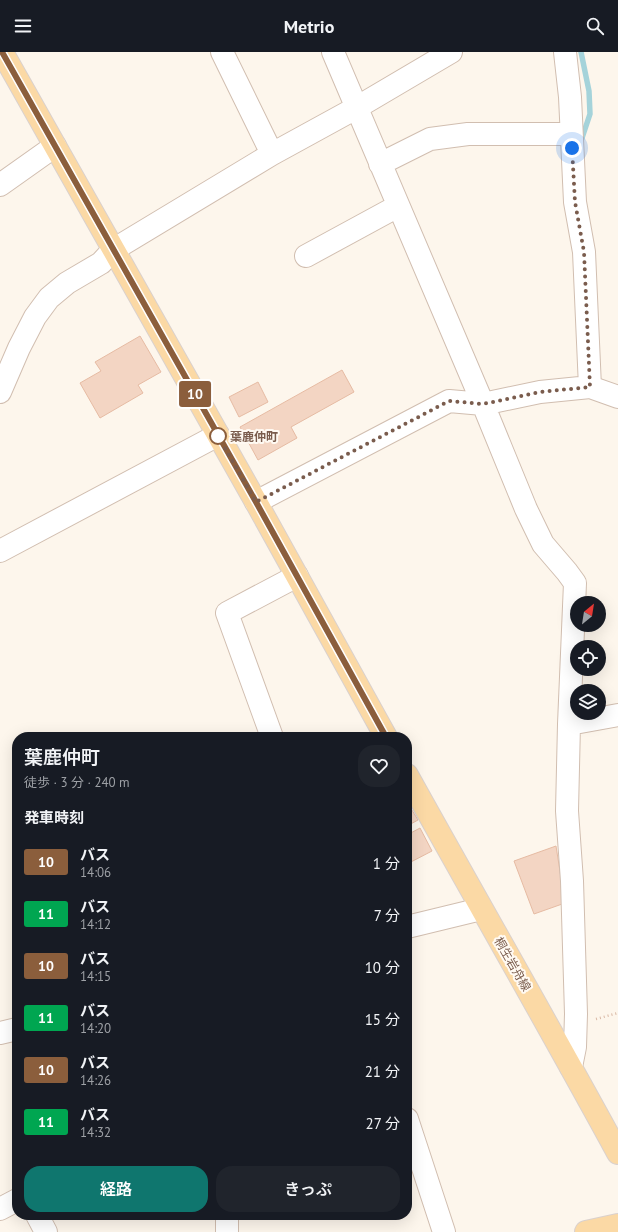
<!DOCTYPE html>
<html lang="ja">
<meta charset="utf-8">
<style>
:root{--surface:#171b24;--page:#20242c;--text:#f1f3f6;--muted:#9ea1a6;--accent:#0f766e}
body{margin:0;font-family:"PT Sans","Noto Sans JP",sans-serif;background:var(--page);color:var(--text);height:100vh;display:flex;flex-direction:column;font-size:15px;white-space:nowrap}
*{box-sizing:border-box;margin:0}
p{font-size:13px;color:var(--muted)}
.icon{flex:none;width:22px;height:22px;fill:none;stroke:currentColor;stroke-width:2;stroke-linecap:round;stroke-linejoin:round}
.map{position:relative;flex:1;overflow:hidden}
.details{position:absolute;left:12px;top:680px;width:400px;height:488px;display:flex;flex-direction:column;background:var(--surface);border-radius:16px;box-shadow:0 4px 16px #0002}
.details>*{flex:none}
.badge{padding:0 8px;border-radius:3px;font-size:14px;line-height:26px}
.needle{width:26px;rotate:30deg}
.tools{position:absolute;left:570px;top:544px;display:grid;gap:8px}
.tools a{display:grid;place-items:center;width:36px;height:36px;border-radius:50%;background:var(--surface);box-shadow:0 4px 16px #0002;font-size:20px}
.you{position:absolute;width:20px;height:20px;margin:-10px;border:3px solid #fff;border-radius:50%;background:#1a73e8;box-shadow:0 0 0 6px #1a73e833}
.map>.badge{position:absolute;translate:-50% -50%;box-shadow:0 0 0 2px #fff}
h2{padding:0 12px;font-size:15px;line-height:36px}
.round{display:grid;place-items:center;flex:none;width:42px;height:42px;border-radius:16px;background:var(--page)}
.summary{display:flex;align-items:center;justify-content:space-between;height:68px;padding:0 12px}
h1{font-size:19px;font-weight:600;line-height:30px}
.primary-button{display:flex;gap:8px;margin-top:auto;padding:8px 12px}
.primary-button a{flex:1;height:46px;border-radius:16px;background:var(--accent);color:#fff;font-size:16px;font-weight:600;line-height:46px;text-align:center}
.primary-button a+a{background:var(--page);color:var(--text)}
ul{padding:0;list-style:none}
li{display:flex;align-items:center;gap:12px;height:52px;padding:0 12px}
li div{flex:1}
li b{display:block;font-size:15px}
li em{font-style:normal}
li .badge{min-width:44px;font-weight:700;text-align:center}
header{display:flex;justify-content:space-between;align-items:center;height:52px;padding:0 12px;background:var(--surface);font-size:18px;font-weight:600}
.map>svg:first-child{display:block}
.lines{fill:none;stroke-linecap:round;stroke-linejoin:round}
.stream{stroke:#a5d3da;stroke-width:5.5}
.building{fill:#f3d5c3;stroke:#e6bba3}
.minor-casing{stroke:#d1beb0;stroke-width:24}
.major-casing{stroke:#dad1cd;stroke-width:24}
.path{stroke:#d9b8a5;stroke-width:2.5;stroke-dasharray:1 3;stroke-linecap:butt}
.minor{stroke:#fff;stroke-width:22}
.major{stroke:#fbd9a5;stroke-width:22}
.line-casing{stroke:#fff;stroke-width:9}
.line{stroke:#8b5e3c;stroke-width:6}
.walk{stroke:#7a5c4d;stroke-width:4;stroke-dasharray:0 7.2}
.stop-dot{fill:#fff;stroke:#8b5e3c;stroke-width:2}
.labels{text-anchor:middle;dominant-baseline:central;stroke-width:4;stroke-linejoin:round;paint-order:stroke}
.stop-label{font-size:12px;font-weight:bold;fill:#7a5c4d;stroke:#fffaf3;text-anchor:start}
.street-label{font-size:12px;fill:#7a5c4d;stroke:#fffaf3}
</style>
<header><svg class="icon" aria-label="menu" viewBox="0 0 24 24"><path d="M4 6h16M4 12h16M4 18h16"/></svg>Metrio<svg class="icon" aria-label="search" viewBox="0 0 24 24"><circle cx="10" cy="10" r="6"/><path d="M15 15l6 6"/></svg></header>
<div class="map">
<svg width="618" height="1180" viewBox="0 0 618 1180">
<rect width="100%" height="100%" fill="#fdf6ec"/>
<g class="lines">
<path class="stream" d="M581,89L590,62L589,39L581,0"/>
</g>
<path class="building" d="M140,284L161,320L138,333L143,341L100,366L80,331L101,319L95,310Z
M342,318L354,340L291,375L297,386L258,408L240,375Z
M258,330L268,350L239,365L229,345Z
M407,750L418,768L407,774Z
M420,776L432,799L407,812V783Z
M556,794L565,851L534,862L514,809Z"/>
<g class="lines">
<g class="minor-casing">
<path id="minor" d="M222,0L272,102
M333,0L483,352L526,457L543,492L567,520L575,531L569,672L567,759L572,829L576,962L575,995L571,1015
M565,0L570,45L575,150L584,200L590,335
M380,112L430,87L468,82H571
M0,133L55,94
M306,204L398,154
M0,340L19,296L35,265L49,246L67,231L101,211L113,198L272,102L356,56L451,0
M256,450L449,349L483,352L540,340L590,335L618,345
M0,499L218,383
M569,672L618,663
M272,685L227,561L297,524
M407,875L481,857
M0,981L17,977
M407,1067L444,1180
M0,1157L17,1148
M37,1163L46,1180
M227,1163V1180"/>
</g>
<g class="major-casing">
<path id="major" d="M2,0L256,450L386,685
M407,723C477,849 549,974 618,1101
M586,1180L618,1173"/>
</g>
<path class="path" d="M596,967L618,961"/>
<use href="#minor" class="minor"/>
<use href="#major" class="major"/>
</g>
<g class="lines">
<g class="line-casing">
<path id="line" d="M2,0L256,450L386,685"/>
</g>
<use href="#line" class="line"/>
<path class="walk" d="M218,384L256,450L449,349L483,352L540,340L590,335L584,200L575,150L572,96"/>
</g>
<circle class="stop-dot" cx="218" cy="384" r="8"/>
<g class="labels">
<g class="stop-label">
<text x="230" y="384">葉鹿仲町</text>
</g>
<g class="street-label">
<text transform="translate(513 912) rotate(60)">桐生岩舟線</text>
</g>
</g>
</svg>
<div class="tools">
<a><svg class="needle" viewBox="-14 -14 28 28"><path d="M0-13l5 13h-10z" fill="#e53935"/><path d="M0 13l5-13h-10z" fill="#9ea1a6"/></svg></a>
<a><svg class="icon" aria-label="locate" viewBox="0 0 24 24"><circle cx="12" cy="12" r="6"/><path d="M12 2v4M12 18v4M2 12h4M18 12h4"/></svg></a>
<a><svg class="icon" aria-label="layers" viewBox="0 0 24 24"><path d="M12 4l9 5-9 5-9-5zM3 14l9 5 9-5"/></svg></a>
</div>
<div class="you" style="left:572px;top:96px"></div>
<b class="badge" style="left:195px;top:342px;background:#8b5e3c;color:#fff">10</b>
<section class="details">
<div class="summary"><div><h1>葉鹿仲町</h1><p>徒歩 · 3 分 · 240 m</p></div><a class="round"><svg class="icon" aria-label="heart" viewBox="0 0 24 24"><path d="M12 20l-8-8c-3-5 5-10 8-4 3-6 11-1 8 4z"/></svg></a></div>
<h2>発車時刻</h2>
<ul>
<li><span class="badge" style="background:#8b5e3c;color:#fff">10</span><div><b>バス</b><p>14:06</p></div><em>1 分</em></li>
<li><span class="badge" style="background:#00a651;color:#fff">11</span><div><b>バス</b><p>14:12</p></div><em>7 分</em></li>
<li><span class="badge" style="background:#8b5e3c;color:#fff">10</span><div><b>バス</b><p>14:15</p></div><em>10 分</em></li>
<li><span class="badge" style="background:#00a651;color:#fff">11</span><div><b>バス</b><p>14:20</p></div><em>15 分</em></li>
<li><span class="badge" style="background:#8b5e3c;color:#fff">10</span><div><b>バス</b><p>14:26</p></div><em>21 分</em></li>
<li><span class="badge" style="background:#00a651;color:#fff">11</span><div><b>バス</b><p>14:32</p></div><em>27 分</em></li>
</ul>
<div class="primary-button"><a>経路</a><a>きっぷ</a></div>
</section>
</div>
